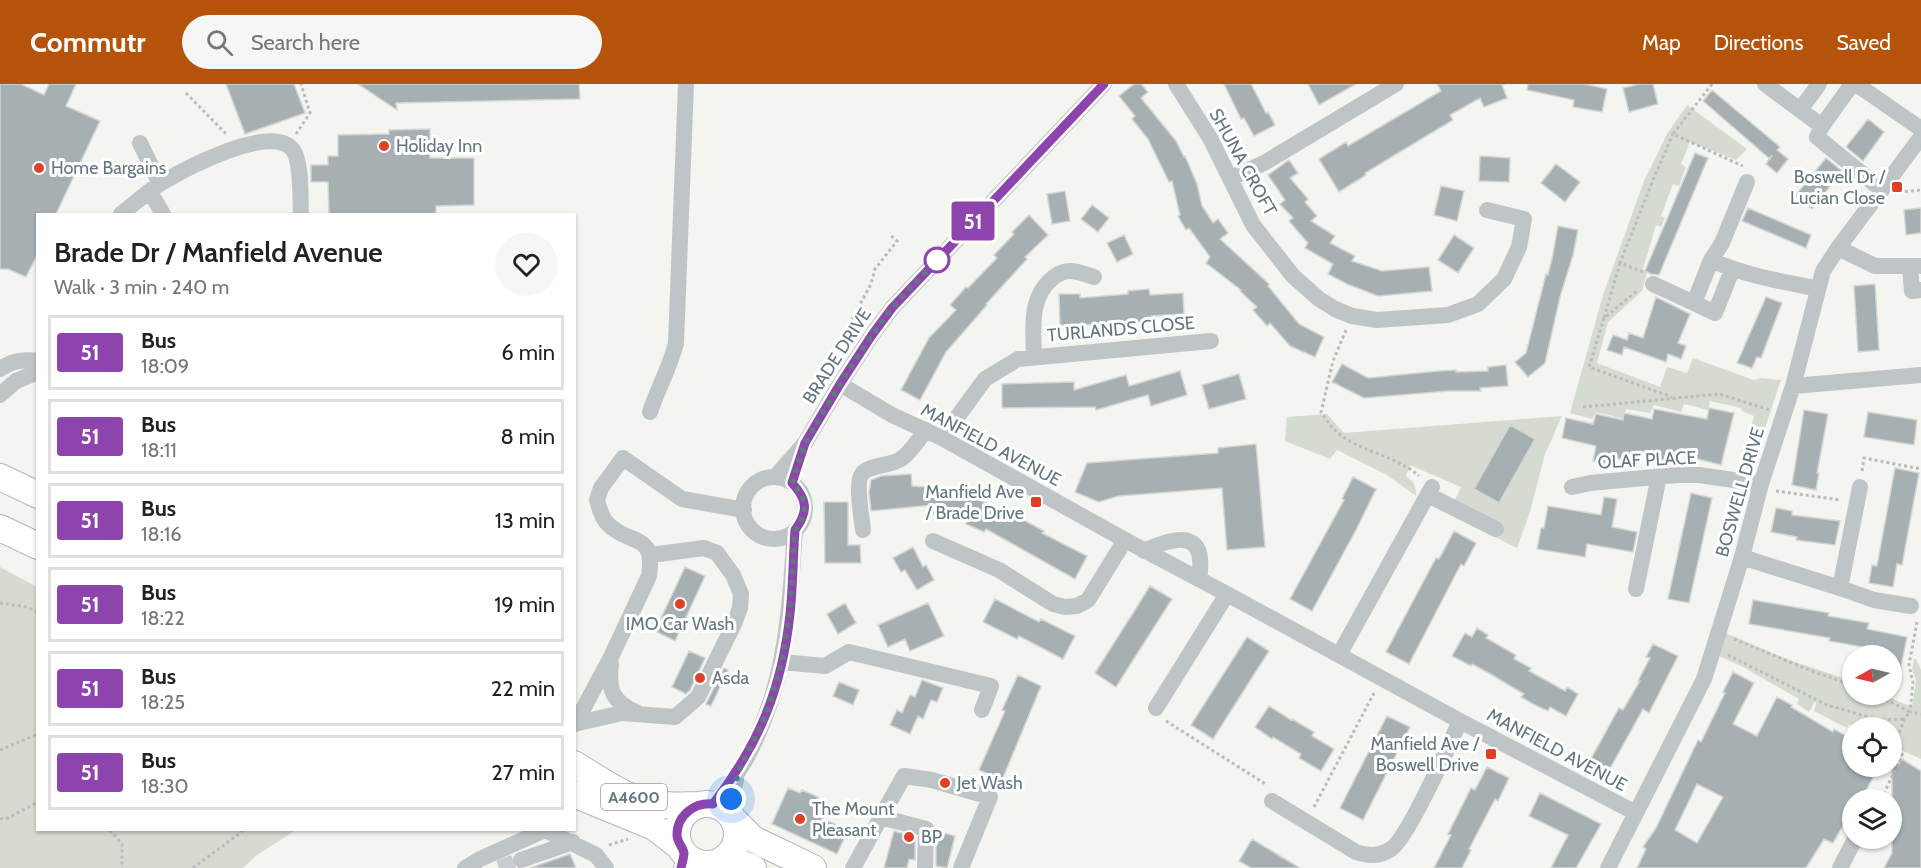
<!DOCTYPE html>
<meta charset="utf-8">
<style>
:root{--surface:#fff;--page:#f6f6f6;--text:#222;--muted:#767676;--line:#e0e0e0;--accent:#b45309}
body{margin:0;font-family:Cabin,sans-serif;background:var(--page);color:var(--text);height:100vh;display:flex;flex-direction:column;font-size:22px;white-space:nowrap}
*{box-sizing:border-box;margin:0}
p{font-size:20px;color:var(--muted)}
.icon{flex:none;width:33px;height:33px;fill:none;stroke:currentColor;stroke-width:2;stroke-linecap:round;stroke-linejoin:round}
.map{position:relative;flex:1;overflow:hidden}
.side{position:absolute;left:36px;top:129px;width:540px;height:618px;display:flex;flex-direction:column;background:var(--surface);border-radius:0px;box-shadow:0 2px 4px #0004}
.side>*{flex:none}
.badge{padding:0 12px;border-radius:4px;font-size:21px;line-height:39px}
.needle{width:39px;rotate:262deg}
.controls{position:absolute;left:1842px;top:561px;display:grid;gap:12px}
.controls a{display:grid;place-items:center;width:60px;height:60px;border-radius:50%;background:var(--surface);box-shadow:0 2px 4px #0004;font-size:30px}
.you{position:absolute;width:30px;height:30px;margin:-15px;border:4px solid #fff;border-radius:50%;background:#1a73e8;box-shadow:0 0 0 9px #1a73e833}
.map>.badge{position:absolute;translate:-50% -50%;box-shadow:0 0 0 3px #fff}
.round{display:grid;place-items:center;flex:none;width:63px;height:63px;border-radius:32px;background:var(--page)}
.headline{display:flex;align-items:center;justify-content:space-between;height:102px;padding:0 18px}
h1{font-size:28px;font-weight:600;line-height:45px}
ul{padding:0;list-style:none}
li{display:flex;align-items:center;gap:18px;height:75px;margin:0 12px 9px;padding:0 6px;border:3px solid var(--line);border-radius:0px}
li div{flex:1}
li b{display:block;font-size:22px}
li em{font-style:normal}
li .badge{min-width:66px;font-weight:700;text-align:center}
header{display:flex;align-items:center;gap:36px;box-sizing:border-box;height:84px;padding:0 30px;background:var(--accent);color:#fff}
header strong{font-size:28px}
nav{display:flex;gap:33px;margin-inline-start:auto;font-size:21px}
.search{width:420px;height:54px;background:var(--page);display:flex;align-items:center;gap:15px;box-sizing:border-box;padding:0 21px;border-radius:33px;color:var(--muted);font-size:22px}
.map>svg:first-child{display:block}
.green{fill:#d6dbd1}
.building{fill:#a6b0b3;stroke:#d5d5d3;stroke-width:1.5;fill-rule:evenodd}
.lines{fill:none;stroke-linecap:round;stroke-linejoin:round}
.minor-tunnel{stroke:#c8cecf;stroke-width:16;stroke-dasharray:16 8;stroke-linecap:butt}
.highway-casing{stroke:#b2b6b8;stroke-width:28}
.path{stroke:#b9bcbd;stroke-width:3;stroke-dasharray:3 3;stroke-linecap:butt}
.minor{stroke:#bfc4c6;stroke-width:16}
.highway{stroke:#fff;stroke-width:26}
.line-casing{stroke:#fff;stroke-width:14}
.line{stroke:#8e44ad;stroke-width:9}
.walk{stroke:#637781;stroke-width:6;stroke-dasharray:0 10.8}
.poi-dot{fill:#e03f24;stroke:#fff;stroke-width:2}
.stop-dot{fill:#fff;stroke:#8e44ad;stroke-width:3}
.labels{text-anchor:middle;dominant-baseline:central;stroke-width:6;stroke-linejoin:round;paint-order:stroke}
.shield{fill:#fff;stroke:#92a0a7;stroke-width:1.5}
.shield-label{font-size:16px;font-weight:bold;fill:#637781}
.poi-label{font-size:18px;fill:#637781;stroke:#fff;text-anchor:start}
.street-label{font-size:18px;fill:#637781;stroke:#fff}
</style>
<header>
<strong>Commutr</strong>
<div class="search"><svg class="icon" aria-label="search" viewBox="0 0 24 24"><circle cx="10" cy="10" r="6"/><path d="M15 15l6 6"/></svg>Search here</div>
<nav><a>Map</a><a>Directions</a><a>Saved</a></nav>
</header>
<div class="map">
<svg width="1921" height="784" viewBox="0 0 1921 784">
<rect width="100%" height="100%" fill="#f4f4f0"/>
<path class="green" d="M1687,21L1747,65L1736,76L1690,58L1681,80L1686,83L1679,102L1673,100L1661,132L1665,134L1661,143L1656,141L1643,185L1647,189L1642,207L1608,238L1597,279L1660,303L1667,283L1687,289L1693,274L1754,296L1761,294L1781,296L1752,383L1749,385L1740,384L1754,332L1742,327L1741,324L1710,317L1708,326L1684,320L1681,328L1654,321L1650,329L1626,325L1624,335L1596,328L1592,335L1570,329L1603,211L1644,97L1667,50Z
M1327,330L1344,349L1562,332L1545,370L1530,428L1517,464L1430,421L1454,418L1461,403L1410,381L1406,392C1414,398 1416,402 1416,412L1387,391L1337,366L1330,375L1285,357L1287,333Z
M0,483L37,503L38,746H296L257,771L243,784H0Z
M1726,549L1789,576L1852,597V610L1884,611L1912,623L1916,596L1912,586L1914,575H1916L1921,586V675L1892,662V644L1855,643L1849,640L1847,644L1814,627L1816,619L1815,617L1809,628L1797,620L1799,615L1743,583L1719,572Z"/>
<path class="building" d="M0,0H21L44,11L49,0H76L66,22L100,37L56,130H38V169L26,193L8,185H0Z
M226,0H294L305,29L245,50Z
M358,0H579L580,15L396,19L397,26Z
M1134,0H1141L1148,8L1141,14L1176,57L1184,73L1185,72L1197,100L1202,122L1213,139L1218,135L1228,149L1220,155L1269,200L1268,202L1299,240L1324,253L1315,273L1290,262L1270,239L1267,242L1253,226L1257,223L1240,207L1241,206L1206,179L1210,173L1189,144L1186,146L1178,132L1180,131L1172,97L1169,98L1148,55L1132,35L1135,32L1119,12Z
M1224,0H1251L1266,29L1268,28L1275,41L1254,52L1244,34L1241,35Z
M1308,0H1356L1319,21Z
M1437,0H1505L1502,1L1507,14L1484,23L1480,14L1450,31L1453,36L1365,89L1366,91L1339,108L1319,75L1346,58L1348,62L1441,7Z
M1528,0H1585L1607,5L1602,28L1573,23L1574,16L1527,6Z
M1639,0H1653L1658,20L1629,28L1623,4Z
M1712,6L1780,63L1777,66L1788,75L1777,89L1766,80L1772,71L1770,75L1703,17Z
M1868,35L1884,48L1863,77L1846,63Z
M430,45V74H474V121L436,122V130H329L328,98H311V81H328V72H338V51L389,50V46Z
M1695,69L1708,74L1659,191L1651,190L1645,187Z
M1480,72L1510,74L1509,98L1479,97Z
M1826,74L1842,87L1812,125L1795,112Z
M1289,76L1298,89L1290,94L1308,115L1305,118L1317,132L1311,137L1335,152L1330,159L1355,172L1352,177L1382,187L1429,183L1432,207L1378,212L1347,200L1328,190L1333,180L1305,164L1308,159L1289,137L1293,134L1280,120L1285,116L1268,91Z
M1556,80L1580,98L1565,118L1541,99Z
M1441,102L1464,107L1457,137L1434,131Z
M1065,107L1070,137L1052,140L1047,110Z
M1092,121L1109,134L1098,148L1081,135Z
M1748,124L1811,151L1806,164L1742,137Z
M1921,124V149L1906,151L1904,126Z
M1029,131L1048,151L1025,173L1027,175L986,220L987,221L946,268L920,316L901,306L929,254L956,226L950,221L966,203L968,204L997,174L994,171L1014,150L1012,148Z
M1558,142L1578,146L1573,171L1560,213L1545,279L1528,293L1515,278L1526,269L1546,190L1548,191L1552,175Z
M1124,151L1133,170L1117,178L1107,159Z
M1454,151L1474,164L1458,189L1438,176Z
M1875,200L1879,266L1858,268L1854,202Z
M1149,205L1150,211L1183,209L1184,230L1151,232L1152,237L1126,240L1060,241L1059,210H1080V214L1128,210V207Z
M1656,213L1690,230L1678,259L1686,262L1681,275L1668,270L1666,278L1624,263L1622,271L1607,266L1613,251L1627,256L1629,249L1643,254Z
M1766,213L1782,219L1761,274L1757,273L1752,284L1737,279Z
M1342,280L1368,294L1438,287L1456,286V288L1488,287V283L1506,281L1508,302L1480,304L1481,307H1449L1364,314L1332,298Z
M1180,287L1187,311L1151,322L1148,311L1096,326L1095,323L1002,324V300L1074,298V306L1126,291L1129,302Z
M1239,290L1246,315L1209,325L1202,301Z
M1709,324L1734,329L1721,381L1667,367L1664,377L1637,370L1635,379L1607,372L1605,380L1593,377L1596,362L1562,354L1566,334L1593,340L1596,330L1623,336L1624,329L1652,335L1654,325L1707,335Z
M1804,326L1828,330L1817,389H1819L1816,406L1792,401Z
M1868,328L1917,336L1914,361L1864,353Z
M1510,341L1535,355L1499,419L1474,405Z
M1256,360L1265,463L1227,466L1222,404L1118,412L1099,418L1075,408L1087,379L1218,369V364Z
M1895,384L1919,389L1902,481L1897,480L1893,503L1869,499L1872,481L1877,482Z
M911,390L912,402L960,405V408L1010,429L1044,447L1042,449L1087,472L1075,495L986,445L984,448L966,440L969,432L931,430L932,421L871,427L869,408L871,396L881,392Z
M1353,393L1376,405L1357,444L1312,527L1290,515L1344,416L1342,415Z
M1691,409L1712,414L1689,519L1668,515Z
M1604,413L1617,415L1612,443L1637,448L1633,468L1587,460L1585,473L1537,465L1541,444H1544L1548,422L1601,431Z
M824,418H848V461H860L861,479H825Z
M1776,424L1792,427V431L1840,437L1835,461L1796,456L1797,453L1771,448Z
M1454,447L1476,459L1464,482L1461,480L1409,580L1386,568L1436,474L1439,475Z
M913,463L923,483L926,481L934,496L917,506L905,486L901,488L893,474Z
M685,483L705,492L675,557L655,547Z
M1150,502L1172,515L1116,603L1095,589Z
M995,515L1039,538L1041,535L1075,552L1063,575L1019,552L1017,555L983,538Z
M1753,516L1829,529L1828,532L1869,539L1867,545L1907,553L1898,598L1892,597V572H1867L1869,564L1829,557L1830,554L1749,540Z
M845,519L856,539L838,550L827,530Z
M928,519L944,552L910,567L905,555L888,563L878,541Z
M1477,544L1488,551L1486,554L1516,571L1514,575L1531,584L1529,587L1565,607L1567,603L1578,610L1566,632L1550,623L1548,627L1533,620L1521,613L1524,610L1487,588L1472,580L1471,582L1452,572L1465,549L1472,553Z
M1247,553L1269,567L1213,655L1191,641Z
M1653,560L1678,572L1649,629L1643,625L1607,690L1588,680L1619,624L1623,626L1640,597H1638L1650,574L1646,573Z
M689,567L705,574L690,606L686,610L672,603Z
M724,584L728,586L711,622L706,620Z
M1733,588L1754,599L1733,640L1757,652L1777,613L1792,621L1791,623L1833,648L1834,645L1852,655V682H1879L1861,716H1852V726L1833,759L1824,755L1806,784H1637L1646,765L1643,763L1656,744L1698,656L1701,658L1725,609L1723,608ZM1697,700L1723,713L1697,759L1675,746Z
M1018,591L1041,602L1002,696L979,686L1005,627L1002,626Z
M922,596L943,604L937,618L931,616L923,635L918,632L910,650L890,641L897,626L902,629L910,611L915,613Z
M839,598L859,606L853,621L833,612Z
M1269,622L1291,636L1292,635L1314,648L1312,652L1334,665L1321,687L1299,674L1301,670L1273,653L1272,655L1255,643Z
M1387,632L1410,643L1363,736L1340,724Z
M1902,675L1921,687V784H1884L1892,769V682H1898Z
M1487,683L1509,694L1498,717L1495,715L1469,765L1471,766L1462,784H1434L1451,751L1448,750L1471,704L1475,706Z
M788,704L800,709L802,706L818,713L816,718L821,720L815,731L848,746L837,770L772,740Z
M1540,709L1601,740L1576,784H1551L1568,751L1529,732Z
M894,747L915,753V776L909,775L907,784H884Z
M936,747L955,752L947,784L936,782Z
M1252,755L1280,772L1300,784H1251L1239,777Z
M570,770L576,784H530Z"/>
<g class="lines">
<path class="minor-tunnel" d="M499,784L521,776"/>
<g class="highway-casing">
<path id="highway" d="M0,393L38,411
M0,444L38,462
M574,680C601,696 631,719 663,721C675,722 688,721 700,721
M574,710L654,743L680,763
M677 750a30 30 0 1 1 60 0a30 30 0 1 1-60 0Z
M734,736L753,755L813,784
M717,779L743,780L753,784"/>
</g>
<path class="path" d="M1712,0L1673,50L1743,82
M186,9L226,50
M296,50L310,29L301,0
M1899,108L1921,106
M1620,179L1604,234L1638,206
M1643,188L1620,179L1653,96L1673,50
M1604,234L1589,283L1672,313
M856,244L850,239L871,200L875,185L897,157L889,150
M1346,246L1333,277L1321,328C1326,335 1330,342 1336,347C1356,367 1396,371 1419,392
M1583,323L1719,310L1770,326
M1862,387L1864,374L1921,385
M1776,407L1841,416
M0,519L27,523L38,528
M1917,538L1909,581L1913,599L1910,628L1921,630
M1734,555L1809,586L1852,601
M1728,571L1827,621L1879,636L1904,635
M1875,610L1910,628L1904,635L1898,653L1902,670L1881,716
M1166,637L1267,701
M0,666L38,650
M1314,723L1374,609
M0,735L8,734L38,718
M110,746L122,760V784
M609,761L628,755
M193,784L244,746"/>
<path class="minor" d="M1176,0L1210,54L1253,141L1293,192L1319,215L1335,225L1352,232L1377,236L1448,231L1478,220L1504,195L1519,163L1524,135L1487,126
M1765,0L1800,26
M1819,0L1800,26L1822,42L1852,0
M1856,0L1921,45
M1822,42L1817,53L1882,106
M140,59L160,100
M1231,94L1264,79L1396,0
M150,108L163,130
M121,130C134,120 147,108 161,99C185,85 272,38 293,66C302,78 300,115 301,130
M1838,164L1875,182H1921
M1711,176L1722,159L1747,98
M1910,183L1912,207L1921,206
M1732,186L1715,229L1694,219L1711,176C1746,192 1782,197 1818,205
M1653,200L1694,219
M1034,272C1033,244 1029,212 1054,193C1059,189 1064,187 1071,187C1078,187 1087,191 1094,193
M0,285C11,277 24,275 38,277
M840,300L892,331L942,354L1125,456L1227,510L1460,637L1636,729
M1793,302L1921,291
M0,311L16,297L38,288
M650,328C658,304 670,283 676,259L686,0
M942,354L985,295L1018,275L1211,257
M775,393L805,359L840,300L872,251L892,224L1104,0
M743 424a31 31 0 1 1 62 0a31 31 0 1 1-62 0Z
M1572,403L1590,399L1677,391H1699L1761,400
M1428,411L1496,445
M863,446C862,435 855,398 862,390C868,381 890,382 901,375C911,368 918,356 926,346
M933,457L999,486L1053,520L1065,523L1077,522L1088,516L1125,456
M1144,467C1178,451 1207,446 1199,495
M1742,473L1840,504L1860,403
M1840,504L1874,516L1911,522
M1636,505L1659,392
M1339,571L1432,403
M782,578L825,582L849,568L991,602L982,626
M611,580C608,605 612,618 636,628
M1156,624L1227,510
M574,640L622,629L675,633L698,613L734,540L740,524L741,510L733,491L717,469L704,464L651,471
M575,640L611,573L649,492C656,446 628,463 606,438C601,432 599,423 597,416L601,404L623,374L682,415L744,426
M1272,717L1356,768C1368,772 1379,773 1391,765C1408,754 1449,661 1460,637
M713,720C725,706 737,691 746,675C787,599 789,529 795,446
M728,728L736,696
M881,733L904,692L932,696L990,713L961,784
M521,776L573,758
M465,784L480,775L545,746L596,771L606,784
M681,784L684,769
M853,784L881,733L926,745L925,784
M1608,784L1704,595L1742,473L1761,400L1793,302L1823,187L1838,164L1921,53
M1840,784L1855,755"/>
<use href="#highway" class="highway"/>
</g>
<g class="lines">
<g class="line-casing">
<path id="line" d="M681,784C682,780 684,773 684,769C683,763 677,758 677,751C677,731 695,718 713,720C759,660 782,605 790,530C793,502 793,474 795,446C809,427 807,415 792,399L805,359L840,300L872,251L892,224L1104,0"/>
</g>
<use href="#line" class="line"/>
<path class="walk" d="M731,715L739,686L766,631L782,578L790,528L795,446C809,427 807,415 792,399L805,359L840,300L872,251L892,224L940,172L937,176"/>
</g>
<g class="poi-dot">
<circle cx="384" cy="62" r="6"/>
<circle cx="39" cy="84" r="6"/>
<rect x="1891" y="97" width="12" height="12" rx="3"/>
<rect x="1030" y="412" width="12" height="12" rx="3"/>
<circle cx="680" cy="520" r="6"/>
<circle cx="700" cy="594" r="6"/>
<rect x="1485" y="664" width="12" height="12" rx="3"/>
<circle cx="945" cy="699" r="6"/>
<circle cx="800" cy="735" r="6"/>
<circle cx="909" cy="753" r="6"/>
</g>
<circle class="stop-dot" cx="937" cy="176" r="12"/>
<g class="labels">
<rect class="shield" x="601" y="700" width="66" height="26" rx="4.5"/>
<g class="shield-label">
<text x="634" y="713">A4600</text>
</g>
<g class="poi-label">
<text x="396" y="62">Holiday Inn</text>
<text x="51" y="84">Home Bargains</text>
<text x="1885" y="93" text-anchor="end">Boswell Dr /<tspan x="1885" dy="21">Lucian Close</tspan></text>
<text x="1024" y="408" text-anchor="end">Manfield Ave<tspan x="1024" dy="21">/ Brade Drive</tspan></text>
<text x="680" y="540" text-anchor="middle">IMO Car Wash</text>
<text x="712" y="594">Asda</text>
<text x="1479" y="660" text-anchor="end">Manfield Ave /<tspan x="1479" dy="21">Boswell Drive</tspan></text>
<text x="957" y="699">Jet Wash</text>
<text x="812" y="725">The Mount<tspan x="812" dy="21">Pleasant</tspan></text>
<text x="921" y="753">BP</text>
</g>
<g class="street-label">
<text transform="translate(1243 78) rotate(61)">SHUNA CROFT</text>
<text transform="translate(1121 245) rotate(-5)">TURLANDS CLOSE</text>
<text transform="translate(837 272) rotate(-57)">BRADE DRIVE</text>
<text transform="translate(991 361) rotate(28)">MANFIELD AVENUE</text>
<text transform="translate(1647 376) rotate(-3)">OLAF PLACE</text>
<text transform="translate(1740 408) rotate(-74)">BOSWELL DRIVE</text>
<text transform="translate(1557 666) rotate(28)">MANFIELD AVENUE</text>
</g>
</g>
</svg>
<div class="controls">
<a><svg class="needle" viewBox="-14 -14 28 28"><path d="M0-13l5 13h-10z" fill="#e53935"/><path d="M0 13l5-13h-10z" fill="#767676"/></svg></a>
<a><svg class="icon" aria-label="locate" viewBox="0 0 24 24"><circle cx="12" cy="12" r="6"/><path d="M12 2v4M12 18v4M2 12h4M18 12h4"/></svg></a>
<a><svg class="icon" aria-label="layers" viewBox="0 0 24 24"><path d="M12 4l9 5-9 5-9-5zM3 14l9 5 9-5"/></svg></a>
</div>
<div class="you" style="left:731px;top:715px"></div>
<b class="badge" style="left:973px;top:137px;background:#8e44ad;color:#fff">51</b>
<section class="side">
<div class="headline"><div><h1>Brade Dr / Manfield Avenue</h1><p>Walk · 3 min · 240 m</p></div><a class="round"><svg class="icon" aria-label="heart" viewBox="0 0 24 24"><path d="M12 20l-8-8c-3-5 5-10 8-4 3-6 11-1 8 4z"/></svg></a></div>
<ul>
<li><span class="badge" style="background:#8e44ad;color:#fff">51</span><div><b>Bus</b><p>18:09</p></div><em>6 min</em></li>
<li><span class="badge" style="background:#8e44ad;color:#fff">51</span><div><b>Bus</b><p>18:11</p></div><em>8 min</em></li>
<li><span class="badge" style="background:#8e44ad;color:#fff">51</span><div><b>Bus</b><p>18:16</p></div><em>13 min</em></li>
<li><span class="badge" style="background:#8e44ad;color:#fff">51</span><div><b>Bus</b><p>18:22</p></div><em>19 min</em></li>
<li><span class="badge" style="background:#8e44ad;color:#fff">51</span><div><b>Bus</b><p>18:25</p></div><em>22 min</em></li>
<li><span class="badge" style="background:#8e44ad;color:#fff">51</span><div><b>Bus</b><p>18:30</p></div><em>27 min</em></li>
</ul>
</section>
</div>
